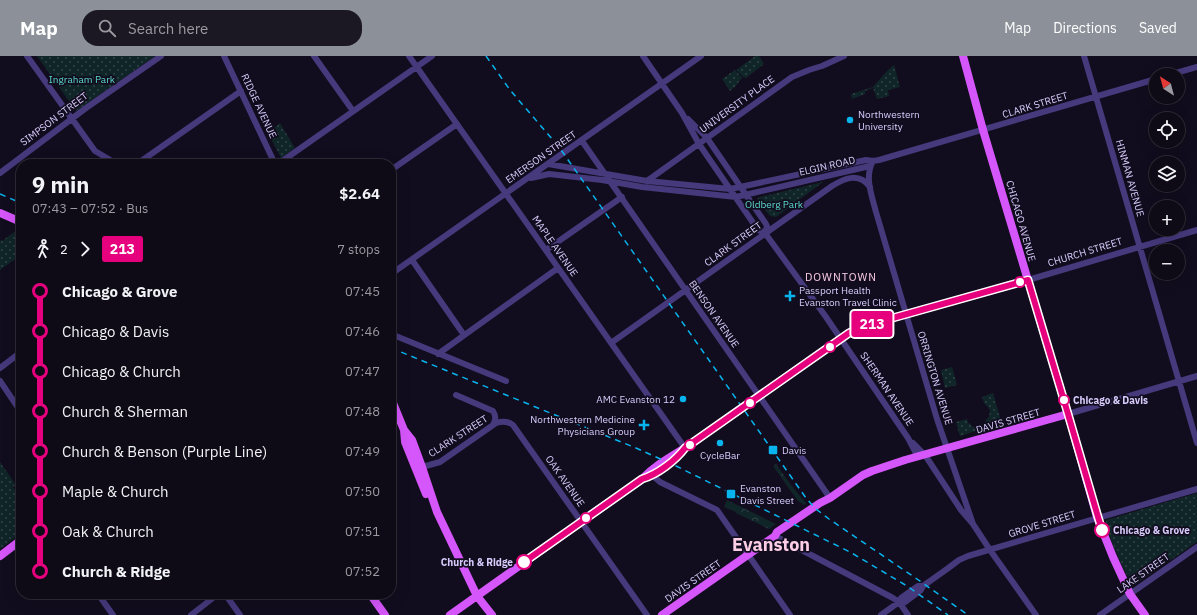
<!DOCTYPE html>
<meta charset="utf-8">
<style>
:root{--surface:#0e0a16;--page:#1c1823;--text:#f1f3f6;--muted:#9b9aa1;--line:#2e2b35;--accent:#8c9099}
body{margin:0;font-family:"IBM Plex Sans",sans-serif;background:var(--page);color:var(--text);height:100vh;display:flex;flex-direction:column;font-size:15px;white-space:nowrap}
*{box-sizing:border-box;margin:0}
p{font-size:13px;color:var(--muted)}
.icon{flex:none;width:22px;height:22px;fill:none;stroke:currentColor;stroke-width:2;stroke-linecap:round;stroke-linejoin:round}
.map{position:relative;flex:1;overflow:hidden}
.panel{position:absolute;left:16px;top:103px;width:380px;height:440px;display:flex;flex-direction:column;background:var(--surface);border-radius:16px;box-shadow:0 4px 16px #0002,0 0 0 1px var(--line)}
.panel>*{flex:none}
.badge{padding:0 8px;border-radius:3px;font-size:14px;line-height:26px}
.needle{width:26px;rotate:324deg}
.tools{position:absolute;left:1149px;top:12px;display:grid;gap:8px}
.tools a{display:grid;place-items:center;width:36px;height:36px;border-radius:50%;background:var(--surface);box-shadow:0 4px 16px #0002,0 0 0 1px var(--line);font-size:20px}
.map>.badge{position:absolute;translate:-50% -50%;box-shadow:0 0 0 2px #fff}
.legs{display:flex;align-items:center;gap:6px;height:44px;padding:0 16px;font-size:13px}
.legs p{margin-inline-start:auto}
.headline{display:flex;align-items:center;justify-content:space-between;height:68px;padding:0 16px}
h1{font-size:22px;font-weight:700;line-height:30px}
ul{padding:0 16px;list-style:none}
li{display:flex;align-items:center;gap:14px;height:40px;font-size:15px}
li i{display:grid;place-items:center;width:6px;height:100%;margin:0 5px;background:currentColor}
li i::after{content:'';width:10px;height:10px;margin:-5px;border:3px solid;border-radius:50%;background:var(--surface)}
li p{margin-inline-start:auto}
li:first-child i{background:linear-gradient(#0000 50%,currentColor 0)}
li:last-child i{background:linear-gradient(currentColor 50%,#0000 0)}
header{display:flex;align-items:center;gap:24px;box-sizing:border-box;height:56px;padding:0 20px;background:var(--accent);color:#fff}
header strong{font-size:19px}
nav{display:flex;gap:22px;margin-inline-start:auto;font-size:14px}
.search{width:280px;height:36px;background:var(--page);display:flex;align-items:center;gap:10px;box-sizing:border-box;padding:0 14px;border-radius:16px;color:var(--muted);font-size:15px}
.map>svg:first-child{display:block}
.grass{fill:url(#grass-dots)}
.forest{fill:url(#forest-crowns)}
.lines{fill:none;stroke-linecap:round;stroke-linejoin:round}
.minor{stroke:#46397c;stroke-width:6}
.major{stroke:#d556fa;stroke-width:8}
.rail{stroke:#07b4ee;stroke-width:1.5;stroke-dasharray:6 5;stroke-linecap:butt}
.line-1-casing{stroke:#fff;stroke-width:9}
.line-1{stroke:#e6007e;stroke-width:6}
.poi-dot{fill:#07b4ee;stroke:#120d1e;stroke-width:1.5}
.stop-1-dot{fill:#fff;stroke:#e6007e;stroke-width:2}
.labels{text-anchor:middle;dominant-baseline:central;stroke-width:3.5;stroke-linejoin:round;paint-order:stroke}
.park-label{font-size:10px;fill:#5bdacd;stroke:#120d1e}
.street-label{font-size:10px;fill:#d9ccfd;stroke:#120d1e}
.poi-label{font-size:10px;fill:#d9ccfd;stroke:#120d1e;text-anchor:start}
.stop-label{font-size:10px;font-weight:bold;fill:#d9ccfd;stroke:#120d1e;text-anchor:start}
.neighbourhood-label{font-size:11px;letter-spacing:1px;fill:#fdcee5;stroke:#120d1e}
.town-label{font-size:18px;font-weight:bold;fill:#fdcee5;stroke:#120d1e}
</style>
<header>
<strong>Map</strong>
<div class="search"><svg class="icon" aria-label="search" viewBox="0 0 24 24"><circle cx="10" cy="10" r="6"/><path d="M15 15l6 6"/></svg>Search here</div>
<nav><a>Map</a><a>Directions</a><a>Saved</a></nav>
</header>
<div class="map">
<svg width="1197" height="559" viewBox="0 0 1197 559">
<defs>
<pattern id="grass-dots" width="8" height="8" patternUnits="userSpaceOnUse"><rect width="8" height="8" fill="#102528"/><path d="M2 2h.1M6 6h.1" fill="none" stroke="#324348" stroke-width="1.8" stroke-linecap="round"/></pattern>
<pattern id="forest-crowns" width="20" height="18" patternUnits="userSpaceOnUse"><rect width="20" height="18" fill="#102528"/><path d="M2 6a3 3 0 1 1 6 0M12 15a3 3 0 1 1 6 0" fill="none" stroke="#324348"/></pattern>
</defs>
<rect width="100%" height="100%" fill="#120d1e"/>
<path class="grass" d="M37,0H155L76,55Z
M755,0H759L764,8L746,22L743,21L736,14Z
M894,9L900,31L888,34L889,40L877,43L873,32L865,35V38L852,43L851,38L873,31L886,16Z
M735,14L742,22L740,24L736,30L730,35L722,23Z
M280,67L295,92L281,102L268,77Z
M823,126L776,161L770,160L757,144L758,142L760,141Z
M17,174L21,176V199L0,214V185L1,184L2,185Z
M952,311L957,329L945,332L941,314Z
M993,337L1002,368L988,372L985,365L989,361L990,355L988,351L984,347L982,341Z
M967,363L968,367L971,368V370L976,372L977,373L982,372V373L960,380L956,366Z
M0,406L16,429L13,431L21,442V477L0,493Z
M1197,437V486L1136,528L1133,529C1126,520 1104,472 1106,464Z"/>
<path class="forest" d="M776,408L791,429L806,447L804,449L798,445L773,410Z
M727,444L776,468L769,473L736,457V456L724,451Z"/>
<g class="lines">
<path class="minor" d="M27,0L95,95L117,108
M224,0L275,108
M314,0L353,55
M409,0L685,392
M643,0L682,57L699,88L758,174L765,177L826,261L908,382L918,401
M1084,0L1197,387
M1169,19L1197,11
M688,63L707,82L766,168L767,170L765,177
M582,85L830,442
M873,105C864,121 872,140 876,156L937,363L973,468
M137,108L241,35
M278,108L432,0
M548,108L647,125L730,133L740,131L866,104L873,105L879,104L1156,23
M391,114L457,68
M0,117L86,52L161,0
M531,122L549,118L602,124L642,131L736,141L870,110
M647,125L792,21L809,14L822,10L844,0
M546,194L622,141
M412,204L464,279
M391,218L701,0
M1028,224L1197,174
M391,278L506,325
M611,287L832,130C845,122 859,116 870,131
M438,298L558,212
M0,312L21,296
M0,325L21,356
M456,339L493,355C496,360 496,363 493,369
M1068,358L1197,320
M913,387L925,399L961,454L973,468L990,494L1036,559
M422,411L440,406L496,367C502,365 508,365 513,369L647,559
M652,419L660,426L717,454L790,559
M775,480L893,542L899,546L908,559
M98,538L113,559
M225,538L240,559
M899,546H905L921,534L923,530L947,513L959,504L968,500L1197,433
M191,559L218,538
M881,559L899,546L901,542L918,530H923
M1100,559L1197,491"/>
<path class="major" d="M963,0L983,74L1068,358L1097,461L1113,501L1130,538L1145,559
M0,157L21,166
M391,342L404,374L412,384L422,411L437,456L477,540L492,559
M404,374L405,386L426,438
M0,500L21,484
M370,538L385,559
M450,559L642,423C656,408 674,399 691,388L849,277L857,273L882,265L1028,224
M662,559L775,480L777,476L820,447L830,442L863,419L872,415L905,404L1068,358"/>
<path class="rail" d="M486,0L510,34L559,91L806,442L816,453L829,463L917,523L968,559
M0,138L21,147
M391,292L636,392L676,410L850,496L907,530L948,559"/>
</g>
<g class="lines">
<g class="line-1-casing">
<path id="line-1" d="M524,506L642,423C658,418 675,405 685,392L849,277L857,273L882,265L1028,224L1068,358L1098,461L1102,474"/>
</g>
<use href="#line-1" class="line-1"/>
</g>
<g class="poi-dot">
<circle cx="850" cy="64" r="4"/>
<path d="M788 234h4v4h4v4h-4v4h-4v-4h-4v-4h4z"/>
<circle cx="683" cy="343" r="4"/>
<path d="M642 363h4v4h4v4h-4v4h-4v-4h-4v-4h4z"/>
<circle cx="720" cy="387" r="4"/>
<rect x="768" y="389" width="10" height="10" rx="2"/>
<rect x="726" y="433" width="10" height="10" rx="2"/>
</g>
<g class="stop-1-dot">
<circle cx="1020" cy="226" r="5"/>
<circle cx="830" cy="291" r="5"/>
<circle cx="1064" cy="344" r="5"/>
<circle cx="750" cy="347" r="5"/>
<circle cx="690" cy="389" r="5"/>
<circle cx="586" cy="462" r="5"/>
<circle cx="1102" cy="474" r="7"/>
<circle cx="524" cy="506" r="7"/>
</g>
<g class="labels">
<g class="park-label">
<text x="82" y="23">Ingraham Park</text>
<text x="774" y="148">Oldberg Park</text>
</g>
<g class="street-label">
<text transform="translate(737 48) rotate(-36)">UNIVERSITY PLACE</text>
<text transform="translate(1035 49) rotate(-17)">CLARK STREET</text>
<text transform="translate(259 50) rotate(65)">RIDGE AVENUE</text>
<text transform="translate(54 63) rotate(-37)">SIMPSON STREET</text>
<text transform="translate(541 101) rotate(-35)">EMERSON STREET</text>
<text transform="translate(827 110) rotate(-13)">ELGIN ROAD</text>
<text transform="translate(1130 122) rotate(74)">HINMAN AVENUE</text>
<text transform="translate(1021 165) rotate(74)">CHICAGO AVENUE</text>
<text transform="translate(733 188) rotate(-36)">CLARK STREET</text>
<text transform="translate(555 190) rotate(55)">MAPLE AVENUE</text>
<text transform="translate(1085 196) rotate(-17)">CHURCH STREET</text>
<text transform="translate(714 258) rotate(55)">BENSON AVENUE</text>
<text transform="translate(935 322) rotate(73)">ORRINGTON AVENUE</text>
<text transform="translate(887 333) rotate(56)">SHERMAN AVENUE</text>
<text transform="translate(1008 365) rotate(-16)">DAVIS STREET</text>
<text transform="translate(458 380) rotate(-33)">CLARK STREET</text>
<text transform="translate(565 425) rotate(55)">OAK AVENUE</text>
<text transform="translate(1042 468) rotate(-17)">GROVE STREET</text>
<text transform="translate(1143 517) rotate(-35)">LAKE STREET</text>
<text transform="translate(693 525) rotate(-35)">DAVIS STREET</text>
</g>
<g class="poi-label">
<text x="858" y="58">Northwestern<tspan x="858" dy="12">University</tspan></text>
<text x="799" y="234">Passport Health<tspan x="799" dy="12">Evanston Travel Clinic</tspan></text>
<text x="675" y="343" text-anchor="end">AMC Evanston 12</text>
<text x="635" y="363" text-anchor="end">Northwestern Medicine<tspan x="635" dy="12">Physicians Group</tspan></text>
<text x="782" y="394">Davis</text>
<text x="720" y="399" text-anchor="middle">CycleBar</text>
<text x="740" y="432">Evanston<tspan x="740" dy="12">Davis Street</tspan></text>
</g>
<g class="stop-label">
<text x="1073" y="344">Chicago &amp; Davis</text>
<text x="1113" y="474">Chicago &amp; Grove</text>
<text x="513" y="506" text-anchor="end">Church &amp; Ridge</text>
</g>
<g class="neighbourhood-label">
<text x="841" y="221">DOWNTOWN</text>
</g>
<g class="town-label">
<text x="771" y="488">Evanston</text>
</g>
</g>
</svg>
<div class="tools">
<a><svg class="needle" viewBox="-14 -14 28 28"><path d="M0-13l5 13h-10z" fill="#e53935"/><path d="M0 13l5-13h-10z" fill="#9b9aa1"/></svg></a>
<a><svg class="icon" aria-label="locate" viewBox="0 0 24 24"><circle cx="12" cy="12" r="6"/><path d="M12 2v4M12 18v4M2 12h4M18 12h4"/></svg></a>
<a><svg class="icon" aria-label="layers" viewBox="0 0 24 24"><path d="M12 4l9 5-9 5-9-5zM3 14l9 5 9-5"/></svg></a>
<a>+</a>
<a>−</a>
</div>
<b class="badge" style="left:872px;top:268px;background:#e6007e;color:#fff">213</b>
<section class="panel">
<div class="headline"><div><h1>9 min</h1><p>07:43 – 07:52 · Bus</p></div><b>$2.64</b></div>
<div class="legs"><svg class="icon" aria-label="walk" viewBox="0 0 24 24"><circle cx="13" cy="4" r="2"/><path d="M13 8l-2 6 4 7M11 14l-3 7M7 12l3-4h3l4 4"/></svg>2<svg class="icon" aria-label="forward" viewBox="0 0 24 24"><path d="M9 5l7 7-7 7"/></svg><b class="badge" style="background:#e6007e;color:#fff">213</b><p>7 stops</p></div>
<ul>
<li><i style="color:#e6007e"></i><b>Chicago &amp; Grove</b><p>07:45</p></li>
<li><i style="color:#e6007e"></i><span>Chicago &amp; Davis</span><p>07:46</p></li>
<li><i style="color:#e6007e"></i><span>Chicago &amp; Church</span><p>07:47</p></li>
<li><i style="color:#e6007e"></i><span>Church &amp; Sherman</span><p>07:48</p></li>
<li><i style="color:#e6007e"></i><span>Church &amp; Benson (Purple Line)</span><p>07:49</p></li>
<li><i style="color:#e6007e"></i><span>Maple &amp; Church</span><p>07:50</p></li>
<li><i style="color:#e6007e"></i><span>Oak &amp; Church</span><p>07:51</p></li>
<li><i style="color:#e6007e"></i><b>Church &amp; Ridge</b><p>07:52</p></li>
</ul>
</section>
</div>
